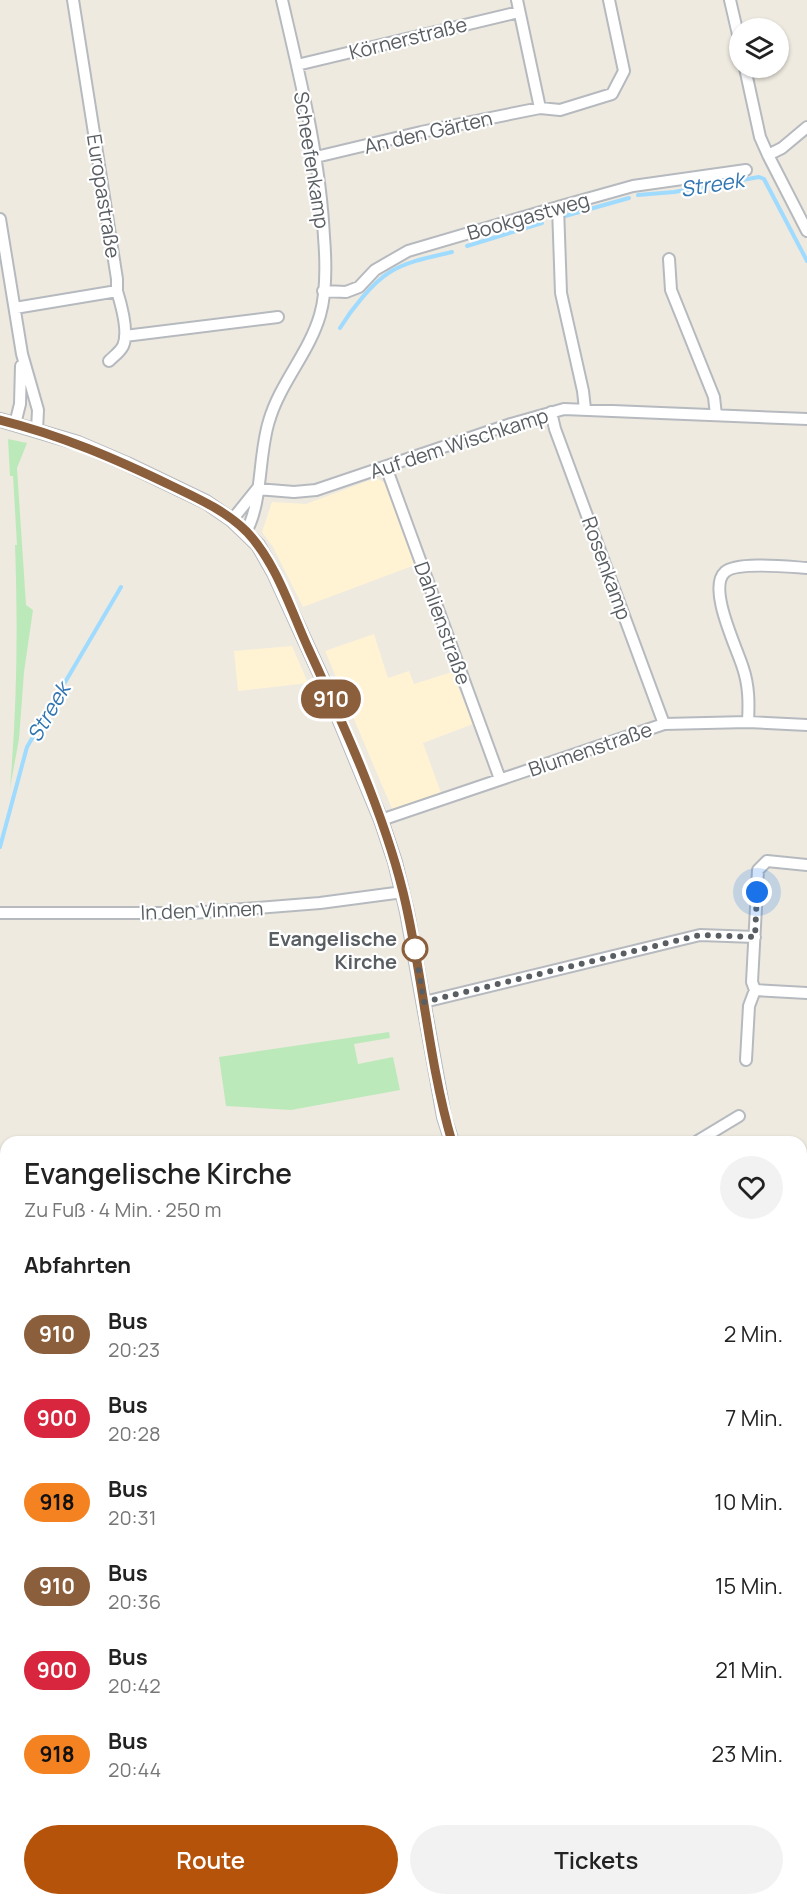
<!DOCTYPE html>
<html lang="de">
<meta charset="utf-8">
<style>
:root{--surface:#fff;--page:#f2f2f2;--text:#222;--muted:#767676;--accent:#b45309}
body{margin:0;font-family:Manrope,sans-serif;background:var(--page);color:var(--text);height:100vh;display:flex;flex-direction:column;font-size:22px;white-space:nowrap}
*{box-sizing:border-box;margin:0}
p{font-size:20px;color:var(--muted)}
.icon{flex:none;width:33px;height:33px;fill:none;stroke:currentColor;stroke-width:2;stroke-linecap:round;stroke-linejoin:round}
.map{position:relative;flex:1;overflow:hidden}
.side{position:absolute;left:0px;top:1136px;width:807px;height:770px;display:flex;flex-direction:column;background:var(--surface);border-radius:18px 18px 0 0;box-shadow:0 2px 4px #0004}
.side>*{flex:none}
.badge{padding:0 12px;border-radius:20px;font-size:21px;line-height:39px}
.tools{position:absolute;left:729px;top:18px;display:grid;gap:12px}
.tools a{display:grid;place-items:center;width:60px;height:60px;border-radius:50%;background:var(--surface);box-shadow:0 2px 4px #0004;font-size:30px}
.you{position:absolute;width:30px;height:30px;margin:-15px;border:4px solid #fff;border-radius:50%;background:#1a73e8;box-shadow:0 0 0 9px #1a73e833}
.map>.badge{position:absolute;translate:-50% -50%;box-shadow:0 0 0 3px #fff}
h2{padding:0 24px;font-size:22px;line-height:54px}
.round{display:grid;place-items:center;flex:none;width:63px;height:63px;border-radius:32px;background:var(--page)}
.head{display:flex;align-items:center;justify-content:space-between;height:102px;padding:0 24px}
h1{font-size:28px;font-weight:600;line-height:45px}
.action{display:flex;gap:12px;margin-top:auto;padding:12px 24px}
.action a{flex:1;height:69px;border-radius:36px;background:var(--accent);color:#fff;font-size:24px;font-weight:600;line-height:69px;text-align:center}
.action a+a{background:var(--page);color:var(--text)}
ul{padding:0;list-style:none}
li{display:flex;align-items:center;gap:18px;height:84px;padding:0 24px}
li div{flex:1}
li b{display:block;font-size:22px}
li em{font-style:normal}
li .badge{min-width:66px;font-weight:700;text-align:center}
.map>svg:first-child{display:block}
.commercial{fill:#fff3d4}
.industrial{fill:#dedcd5}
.green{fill:#bce9ba}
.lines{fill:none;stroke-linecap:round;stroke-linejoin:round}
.stream{stroke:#9fdaff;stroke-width:4}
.minor-casing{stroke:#b6babf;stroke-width:14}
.tertiary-casing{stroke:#b6babf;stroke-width:16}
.secondary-casing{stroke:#b6bbc1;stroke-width:18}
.minor{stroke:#fff;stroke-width:10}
.tertiary{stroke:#fff;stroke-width:14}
.secondary{stroke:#fff;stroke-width:15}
.line-casing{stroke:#fff;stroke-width:14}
.line{stroke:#8b5e3c;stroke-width:9}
.walk{stroke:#595e63;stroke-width:6;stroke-dasharray:0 10.8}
.stop-dot{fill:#fff;stroke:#8b5e3c;stroke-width:3}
.labels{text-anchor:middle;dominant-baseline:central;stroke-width:4.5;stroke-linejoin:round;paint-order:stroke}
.street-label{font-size:20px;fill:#595e63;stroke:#fff}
.stop-label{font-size:20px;font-weight:bold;fill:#595e63;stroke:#fff;text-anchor:end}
.water-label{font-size:21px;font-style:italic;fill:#3075b2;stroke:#fff}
</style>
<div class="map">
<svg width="807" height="1904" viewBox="0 0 807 1904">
<rect width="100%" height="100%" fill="#eeeae0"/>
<path class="commercial" d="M376,478L385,483L415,565L303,607L273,547L262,532L272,502L306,504Z
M374,634L388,678L409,671L414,684L452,672L473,724L423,743L441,793L393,811L325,651Z
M292,646L308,683L238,691L234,651Z"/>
<path class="industrial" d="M0,1846L6,1847V1899H278L290,1901L289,1904H0Z"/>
<path class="green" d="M8,439L27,443L17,468L26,605L33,610L24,672L19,739L10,788C17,705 18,629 15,545H17L13,476H10Z
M389,1032L390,1038L354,1044L358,1064L393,1057L400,1090L291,1110L226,1106L219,1057Z
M807,1211V1462L801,1458V1216Z
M801,1821H807V1904H760V1899H801Z
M600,1899H734L733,1904H595Z"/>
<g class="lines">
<path class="stream" d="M638,195L674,192L759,177L764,179L807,261
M565,216L629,198
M467,246L542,223
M340,328C351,310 372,283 390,272C408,261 431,257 452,252
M0,847L27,747L121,587
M801,1644L807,1635
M393,1899L419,1904
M496,1899L509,1902L520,1899
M586,1904L593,1899
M745,1904L746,1899"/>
<g class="minor-casing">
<path id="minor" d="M517,0L540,108
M730,0L740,43
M297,65L519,12
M745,68L760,137L768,155L807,231
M768,155L782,148L807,127
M316,157L421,132L540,108L560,110L612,94L624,71L609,0
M558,207L561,293L583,391L585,409
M0,219L22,354L38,410L37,430
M669,259L671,290L714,397L716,415
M323,291L346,292L359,287L375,270L408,251L558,207L633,186L746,170
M15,308L117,291V279L73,0
M125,336L278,317
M109,361C114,356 120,352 123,346C129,333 121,304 117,291
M551,412L555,429L664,724
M15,424L20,404L21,366
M386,467L500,779
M257,489L294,492L316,490L511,424L564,409L807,419
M232,520L257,489
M246,532C263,501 258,456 269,421C280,383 309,353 320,315C327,291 326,262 324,237C320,157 300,78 282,0
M748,722C749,703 749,686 743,668C737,648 707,588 725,572C737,561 790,567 807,568
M381,820L664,724L748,722L807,725
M807,865L767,861L758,870L752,982L755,990L807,993
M0,913H192L320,903L403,892
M424,1002L700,935L755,937
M746,1060L749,1006L755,990
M696,1142L739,1116
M0,1668L6,1675
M0,1795L6,1785"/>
</g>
<g class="tertiary-casing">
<path id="tertiary" d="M0,420L78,443L127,464L206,502L232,520L258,545L274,573L326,687L381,820L395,862L407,912L444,1117L452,1142"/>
</g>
<g class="secondary-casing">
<path id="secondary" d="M801,1204L807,1200
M801,1485L807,1490
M305,1904L306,1899"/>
</g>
<use href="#minor" class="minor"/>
<use href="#tertiary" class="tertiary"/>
<use href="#secondary" class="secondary"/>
</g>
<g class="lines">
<g class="line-casing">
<path id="line" d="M0,420C61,435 116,459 172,486C199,499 226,511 247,532C277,564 291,611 309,650C344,726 383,811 403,892C423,974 428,1060 452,1142"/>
</g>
<use href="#line" class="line"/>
<path class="walk" d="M415,949L424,1002L700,935L755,937L757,892"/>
</g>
<circle class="stop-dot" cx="415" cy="949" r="12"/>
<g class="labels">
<g class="street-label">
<text transform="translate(408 38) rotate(-14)">Körnerstraße</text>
<text transform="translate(428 132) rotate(-13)">An den Gärten</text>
<text transform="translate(312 160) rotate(81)">Scheefenkamp</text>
<text transform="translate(104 196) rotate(81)">Europastraße</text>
<text transform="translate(528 216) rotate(-16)">Bookgastweg</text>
<text transform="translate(459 443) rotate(-18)">Auf dem Wischkamp</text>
<text transform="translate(607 568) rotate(70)">Rosenkamp</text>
<text transform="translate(443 623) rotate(70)">Dahlienstraße</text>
<text transform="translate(590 749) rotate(-19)">Blumenstraße</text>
<text transform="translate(202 910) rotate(-2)">In den Vinnen</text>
</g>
<g class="stop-label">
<text x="397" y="938">Evangelische<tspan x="397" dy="23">Kirche</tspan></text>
</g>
<g class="water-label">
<text transform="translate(712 184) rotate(-9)">Streek</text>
<text transform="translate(48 712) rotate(-60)">Streek</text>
</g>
</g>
</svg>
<div class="tools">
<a><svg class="icon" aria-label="layers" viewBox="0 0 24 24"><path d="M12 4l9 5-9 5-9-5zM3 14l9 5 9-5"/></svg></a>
</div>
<div class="you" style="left:757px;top:892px"></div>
<b class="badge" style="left:331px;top:699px;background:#8b5e3c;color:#fff">910</b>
<section class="side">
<div class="head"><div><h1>Evangelische Kirche</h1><p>Zu Fuß · 4 Min. · 250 m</p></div><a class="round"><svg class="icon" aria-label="heart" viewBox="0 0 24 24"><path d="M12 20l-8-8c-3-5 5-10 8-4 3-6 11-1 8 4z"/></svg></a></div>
<h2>Abfahrten</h2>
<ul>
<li><span class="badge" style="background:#8b5e3c;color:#fff">910</span><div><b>Bus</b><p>20:23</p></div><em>2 Min.</em></li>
<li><span class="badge" style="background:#d7263d;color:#fff">900</span><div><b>Bus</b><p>20:28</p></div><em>7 Min.</em></li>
<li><span class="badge" style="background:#f58220;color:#111">918</span><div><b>Bus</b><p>20:31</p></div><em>10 Min.</em></li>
<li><span class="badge" style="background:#8b5e3c;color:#fff">910</span><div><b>Bus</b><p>20:36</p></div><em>15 Min.</em></li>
<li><span class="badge" style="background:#d7263d;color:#fff">900</span><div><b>Bus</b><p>20:42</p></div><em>21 Min.</em></li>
<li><span class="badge" style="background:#f58220;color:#111">918</span><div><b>Bus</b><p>20:44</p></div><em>23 Min.</em></li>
</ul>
<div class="action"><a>Route</a><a>Tickets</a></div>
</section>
</div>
